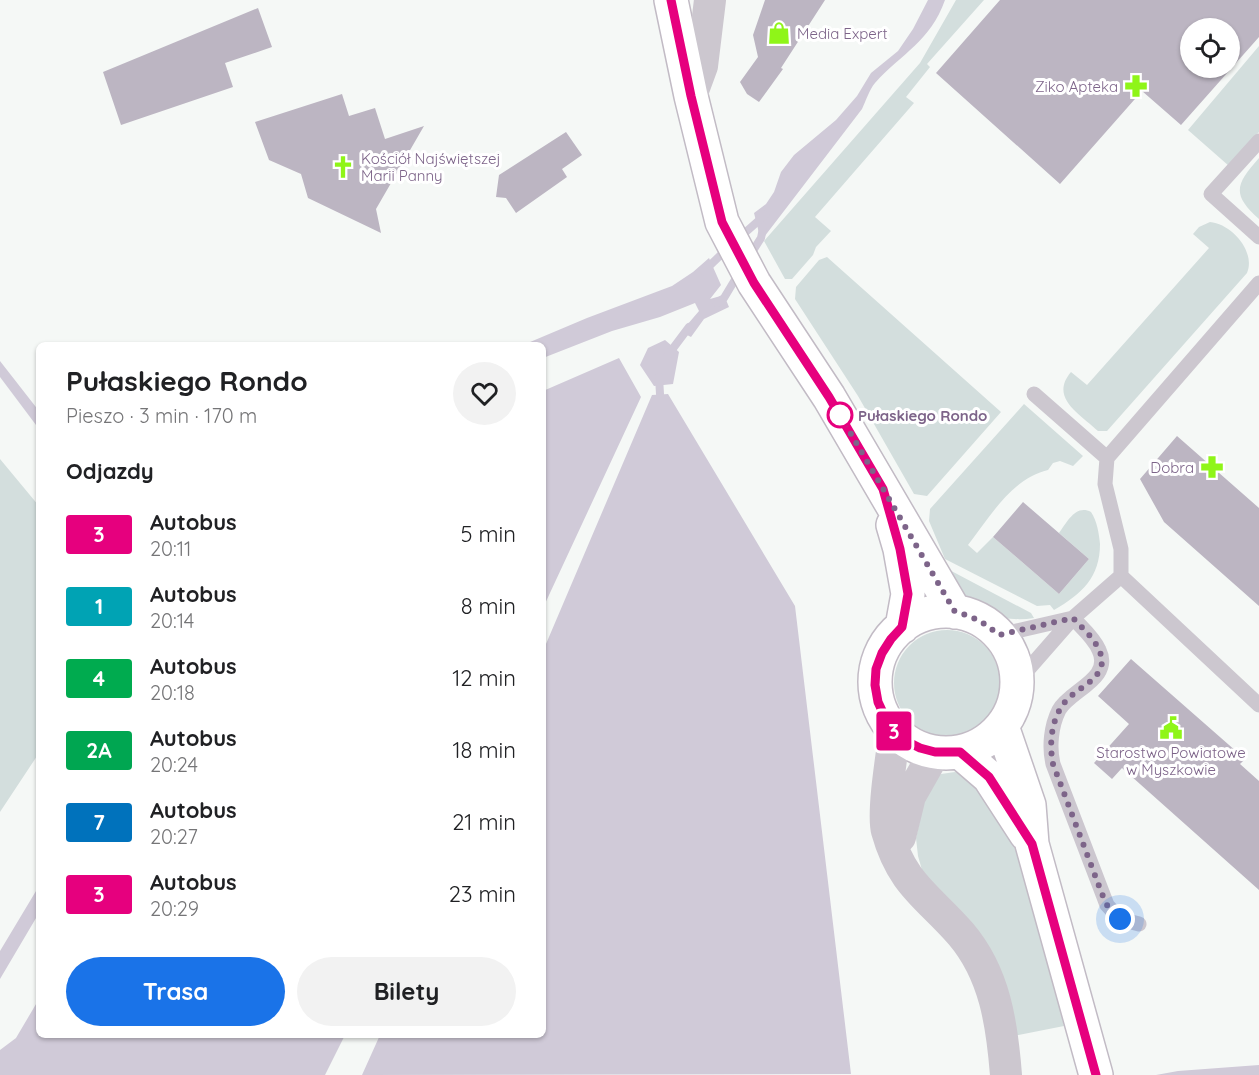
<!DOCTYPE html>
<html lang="pl">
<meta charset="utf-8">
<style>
:root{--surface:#fff;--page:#f2f2f2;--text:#202124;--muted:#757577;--accent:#1a73e8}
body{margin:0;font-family:Quicksand,sans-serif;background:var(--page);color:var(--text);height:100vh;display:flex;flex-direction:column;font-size:22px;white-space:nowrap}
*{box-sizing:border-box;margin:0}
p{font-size:20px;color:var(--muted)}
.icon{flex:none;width:33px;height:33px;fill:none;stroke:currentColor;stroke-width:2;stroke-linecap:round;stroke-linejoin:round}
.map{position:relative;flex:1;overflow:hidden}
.panel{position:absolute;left:36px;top:342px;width:510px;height:696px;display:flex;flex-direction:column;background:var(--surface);border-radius:9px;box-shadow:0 2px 4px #0004}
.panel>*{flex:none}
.badge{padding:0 12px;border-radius:4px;font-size:21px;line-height:39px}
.buttons{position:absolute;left:1180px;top:18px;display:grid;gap:12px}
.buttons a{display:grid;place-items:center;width:60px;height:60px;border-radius:50%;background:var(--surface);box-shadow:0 2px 4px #0004;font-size:30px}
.you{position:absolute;width:30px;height:30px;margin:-15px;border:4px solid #fff;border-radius:50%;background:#1a73e8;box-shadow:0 0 0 9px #1a73e833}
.map>.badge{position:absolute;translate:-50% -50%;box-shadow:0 0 0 3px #fff}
h2{padding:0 30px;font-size:22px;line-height:54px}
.round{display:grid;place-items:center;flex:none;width:63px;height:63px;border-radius:32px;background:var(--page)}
.summary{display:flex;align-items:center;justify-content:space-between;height:102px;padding:0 30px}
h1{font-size:28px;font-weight:700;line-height:45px}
.button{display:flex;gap:12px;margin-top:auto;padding:12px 30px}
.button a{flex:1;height:69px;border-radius:36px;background:var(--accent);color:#fff;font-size:24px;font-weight:700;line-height:69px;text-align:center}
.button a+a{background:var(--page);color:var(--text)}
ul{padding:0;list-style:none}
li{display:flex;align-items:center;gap:18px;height:72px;padding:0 30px}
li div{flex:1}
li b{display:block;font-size:22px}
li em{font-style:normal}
li .badge{min-width:66px;font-weight:700;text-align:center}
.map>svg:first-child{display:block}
.green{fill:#d3dedd}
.water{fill:#d0cad8}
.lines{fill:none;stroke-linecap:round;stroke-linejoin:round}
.stream{stroke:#d0cad8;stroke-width:8}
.building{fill:#bcb5c2;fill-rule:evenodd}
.secondary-casing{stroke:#c2bbc5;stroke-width:36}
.service{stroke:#ccc7cf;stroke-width:15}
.minor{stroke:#ccc7cf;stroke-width:32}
.secondary{stroke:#fff;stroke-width:33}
.line-casing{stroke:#fff;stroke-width:14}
.line{stroke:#e6007e;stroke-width:9}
.walk{stroke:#7d6489;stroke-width:6;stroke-dasharray:0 10.8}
.stop-dot{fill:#fff;stroke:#e6007e;stroke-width:3}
.labels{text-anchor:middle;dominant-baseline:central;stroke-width:6;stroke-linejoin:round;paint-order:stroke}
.poi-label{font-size:15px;fill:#7d6489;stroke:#fff;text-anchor:start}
.stop-label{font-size:15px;font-weight:bold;fill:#7d6489;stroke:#fff;text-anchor:start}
</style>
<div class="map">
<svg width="1259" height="1075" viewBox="0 0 1259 1075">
<rect width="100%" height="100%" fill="#f5f8f6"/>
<path class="green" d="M956,0H984L927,64L930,67L906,97L914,103L815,217L831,231L816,247L813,255L792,279H785L764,241L920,63Z
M1259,46V132L1229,166L1188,130Z
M1259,158V219C1231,194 1236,184 1259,158Z
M1210,222C1232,224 1256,252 1247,273L1107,431H1098C1080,414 1049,398 1071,372L1087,385L1209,248L1193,234L1199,227Z
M827,257L1001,412L927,496L914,494L858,396L795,299L796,287L819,260Z
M1024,404L1083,456L1073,466L1060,461L1053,463L1048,470C1012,478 989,518 968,545L977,553L993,537L1059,594L1089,559L1059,533C1067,522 1076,504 1091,512C1097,521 1099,533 1100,544C1100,577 1082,594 1054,610L1050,605L1037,606L945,559L929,521L930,509Z
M0,459L39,506V753L0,812Z
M940,565L1031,613L1034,618C1010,622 980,616 962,597C954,588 947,576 940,565Z
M894 683a53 53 0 1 1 106 0a53 53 0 1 1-106 0Z
M955,772L969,776L1012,834L1036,911L1064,1026L1013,1036L924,877L918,856L916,838L928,783L941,774Z"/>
<path class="water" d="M928,0H945C930,42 902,53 875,83C869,90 866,101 862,109L761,241L754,213L766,204L774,192L781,172L794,155L836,120L857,96L871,73L898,51L913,29Z
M709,258L721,285L710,299L724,295L729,307L704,319L691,337L681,332L699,311L695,303L660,317L612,331L543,358V345H523L587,318L672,286L693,272Z
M665,340L679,352L673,384L654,386L640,365L648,348Z
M619,358L641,397L543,608V391Z
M0,361L39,411V429L0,377Z
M668,394L795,606L851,1074L362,1075L380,1035H543V651L652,395Z
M39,886V913L0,979V951Z
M39,999V1035H345L325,1075H0V1050L16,1038Z
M1259,1065V1075H1156L1178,1071Z"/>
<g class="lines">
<path class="stream" d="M739,238L765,215
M749,257L761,238L763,228
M704,271L727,249
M717,303L724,298L739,273
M668,355L689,327
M659,377L660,394"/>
</g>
<path class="building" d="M765,0H825L781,68L783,69L759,102L747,94L740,82L758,57L753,35Z
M1000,0H1259V37L1181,125L1142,91L1060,184L936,73ZM1191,28H1230V68H1191Z
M258,8L272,47L225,63L233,87L121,125L103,72Z
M342,94L349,116L375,108L385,139L424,126L376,209L381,233L308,198L301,174L269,160L255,122Z
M566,132L582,155L562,169L567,177L516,213L506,198L496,197L499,175Z
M1177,436L1259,508V606L1164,522L1140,479Z
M1023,502L1089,559L1059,594L993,537Z
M1131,659L1245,759L1240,764L1259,781V890L1122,768L1112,779L1094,763L1129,724L1098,696Z"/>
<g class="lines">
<g class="secondary-casing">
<path id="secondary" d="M671,0L691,96L722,222L754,283L829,397L955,612
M893,525L900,549L908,594L902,627
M875 682a71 71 0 1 1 142 0a71 71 0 1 1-142 0Z
M1002,726L1029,805L1032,844L1096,1075
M960,752L989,777L1026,834"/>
</g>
<path class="service" d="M1259,141L1211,194L1259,237
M1034,394L1107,458
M1121,576L1259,705
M1073,618C1082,628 1094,638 1099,650C1113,679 1070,690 1059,710C1051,726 1049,747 1053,764L1107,905L1120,919L1139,924
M999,635L1073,618
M1017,682L1073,618L1121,576V549L1105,484L1107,458L1259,283"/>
<path class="minor" d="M691,96L702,66L710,0
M895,731C892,753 882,813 887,831C902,885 928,896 961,934C995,974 1002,1024 1006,1075
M900,837L910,796L935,752"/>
<use href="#secondary" class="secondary"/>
</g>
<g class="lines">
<g class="line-casing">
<path id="line" d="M671,0L691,96L722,222L754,283L829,397L883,489L900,549L908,594L902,627L891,639L882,653L876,669L875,685L878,702L885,717L895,731L906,741L920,748L935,752H960L989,777L1032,844L1096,1075"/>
</g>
<use href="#line" class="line"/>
<path class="walk" d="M840,415L955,612C973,616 985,623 999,635L1073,618C1082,628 1094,638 1099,650C1112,677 1078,686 1065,702C1051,719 1049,744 1053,764L1102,894L1107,905L1120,919"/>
</g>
<defs>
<g id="shop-bare" transform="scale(1.8)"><path d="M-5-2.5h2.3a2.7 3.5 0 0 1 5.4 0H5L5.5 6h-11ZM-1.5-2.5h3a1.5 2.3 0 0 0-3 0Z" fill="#8ff518" stroke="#fff" stroke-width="2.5" paint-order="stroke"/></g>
<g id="pharmacy-bare" transform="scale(1.8)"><path d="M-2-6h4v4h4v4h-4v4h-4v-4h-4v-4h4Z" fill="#8ff518" stroke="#fff" stroke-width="2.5" paint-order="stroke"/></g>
<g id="church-bare" transform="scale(1.8)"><path d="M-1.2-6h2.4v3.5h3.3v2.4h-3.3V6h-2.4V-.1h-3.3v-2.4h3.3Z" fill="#8ff518" stroke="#fff" stroke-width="2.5" paint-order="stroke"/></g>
<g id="civic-bare" transform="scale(1.8)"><path d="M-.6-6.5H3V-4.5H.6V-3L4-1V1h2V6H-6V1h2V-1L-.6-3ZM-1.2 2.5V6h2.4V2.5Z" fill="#8ff518" stroke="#fff" stroke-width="2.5" paint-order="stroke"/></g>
</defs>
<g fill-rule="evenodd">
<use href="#shop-bare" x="779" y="33"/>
<use href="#pharmacy-bare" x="1136" y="86"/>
<use href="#church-bare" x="343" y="167"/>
<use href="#pharmacy-bare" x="1212" y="467"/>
<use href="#civic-bare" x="1171" y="728"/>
</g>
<circle class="stop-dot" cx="840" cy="415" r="12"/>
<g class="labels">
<g class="poi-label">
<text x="797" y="33">Media Expert</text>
<text x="1118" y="86" text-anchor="end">Ziko Apteka</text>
<text x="361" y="158">Kościół Najświętszej<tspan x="361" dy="17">Marii Panny</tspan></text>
<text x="1194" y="467" text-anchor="end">Dobra</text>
<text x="1171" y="752" text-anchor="middle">Starostwo Powiatowe<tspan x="1171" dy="17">w Myszkowie</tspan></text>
</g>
<g class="stop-label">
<text x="858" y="415">Pułaskiego Rondo</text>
</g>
</g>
</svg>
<div class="buttons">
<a><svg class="icon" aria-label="locate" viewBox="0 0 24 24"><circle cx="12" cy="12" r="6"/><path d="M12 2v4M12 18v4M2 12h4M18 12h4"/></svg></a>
</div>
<div class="you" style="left:1120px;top:919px"></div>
<b class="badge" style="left:894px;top:731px;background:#e6007e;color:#fff">3</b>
<section class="panel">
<div class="summary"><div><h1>Pułaskiego Rondo</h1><p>Pieszo · 3 min · 170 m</p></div><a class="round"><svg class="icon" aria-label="heart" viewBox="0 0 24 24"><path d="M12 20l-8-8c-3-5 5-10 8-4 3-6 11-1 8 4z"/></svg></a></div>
<h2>Odjazdy</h2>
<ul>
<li><span class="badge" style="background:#e6007e;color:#fff">3</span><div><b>Autobus</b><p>20:11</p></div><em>5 min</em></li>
<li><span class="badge" style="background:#00a3b4;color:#fff">1</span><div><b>Autobus</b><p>20:14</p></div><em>8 min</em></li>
<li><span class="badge" style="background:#00ab4f;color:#fff">4</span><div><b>Autobus</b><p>20:18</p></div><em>12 min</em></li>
<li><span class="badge" style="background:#00a651;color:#fff">2A</span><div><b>Autobus</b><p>20:24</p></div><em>18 min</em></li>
<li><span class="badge" style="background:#0072bc;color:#fff">7</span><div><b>Autobus</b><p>20:27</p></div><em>21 min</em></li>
<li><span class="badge" style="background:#e6007e;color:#fff">3</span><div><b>Autobus</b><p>20:29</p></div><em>23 min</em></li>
</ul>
<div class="button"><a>Trasa</a><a>Bilety</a></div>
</section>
</div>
